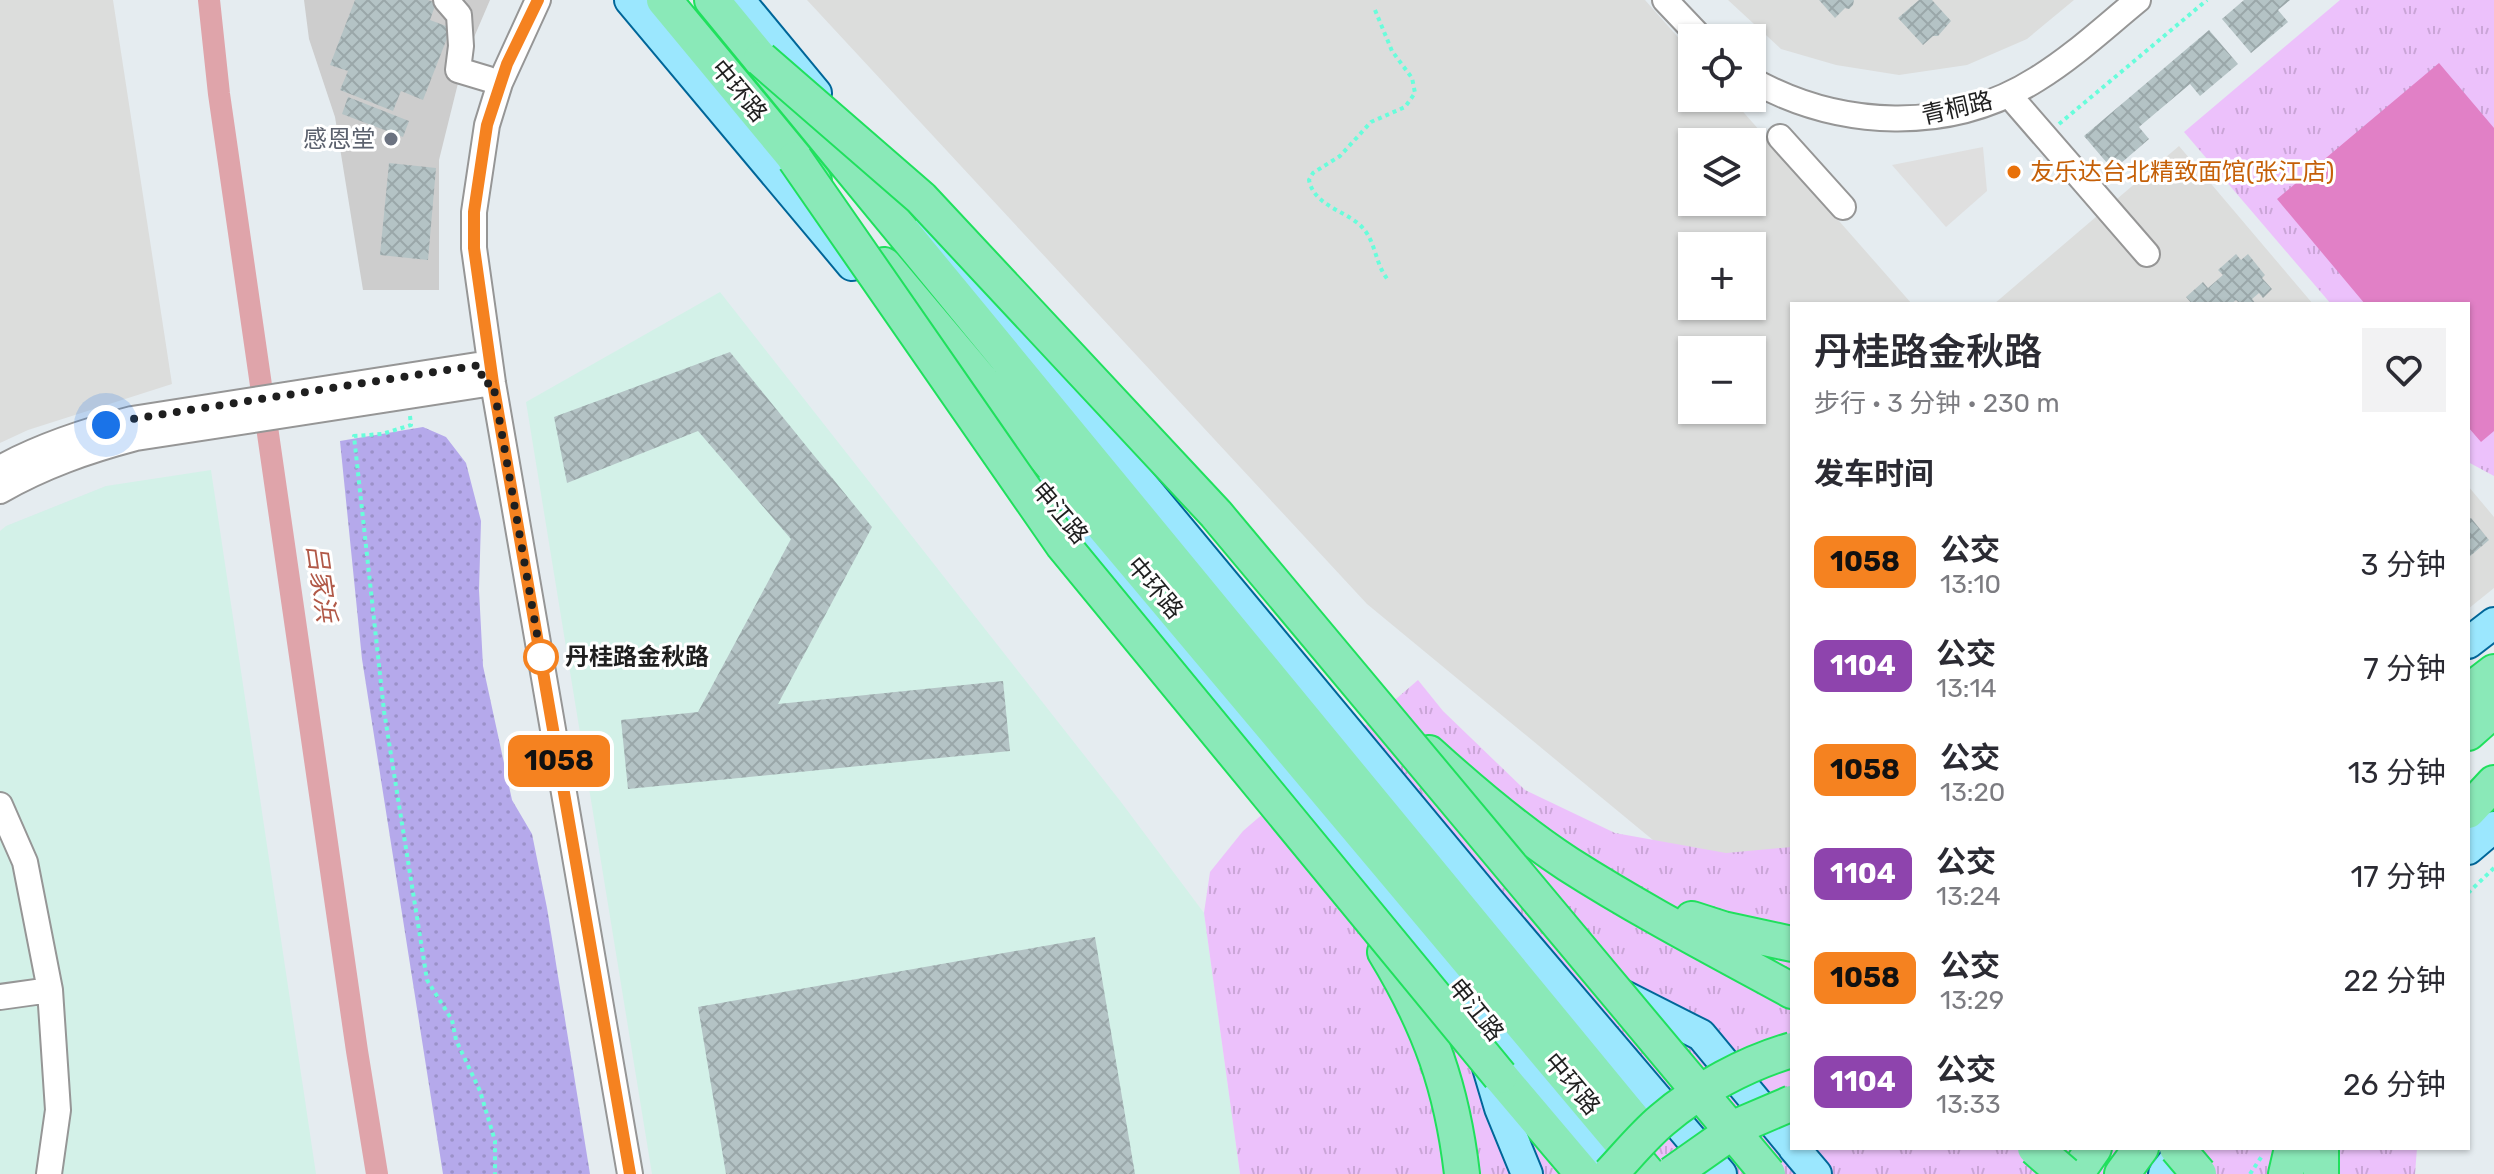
<!DOCTYPE html>
<html lang="zh">
<meta charset="utf-8">
<style>
:root{--surface:#fff;--page:#f2f2f3;--text:#2b2b33;--muted:#7c7c81}
body{margin:0;font-family:Rubik,"Noto Sans SC",sans-serif;background:var(--page);color:var(--text);height:100vh;display:flex;flex-direction:column;font-size:30px;white-space:nowrap}
*{box-sizing:border-box;margin:0}
p{font-size:26px;color:var(--muted)}
.icon{flex:none;width:44px;height:44px;fill:none;stroke:currentColor;stroke-width:2;stroke-linecap:round;stroke-linejoin:round}
.map{position:relative;flex:1;overflow:hidden}
.side{position:absolute;left:1790px;top:302px;width:680px;height:848px;display:flex;flex-direction:column;background:var(--surface);border-radius:0px;box-shadow:0 2px 6px #0004}
.side>*{flex:none}
.badge{padding:0 16px;border-radius:12px;font-size:28px;line-height:52px}
.fabs{position:absolute;left:1678px;top:24px;display:grid;gap:16px}
.fabs a{display:grid;place-items:center;width:88px;height:88px;border-radius:0px;background:var(--surface);box-shadow:0 2px 6px #0004;font-size:40px}
.you{position:absolute;width:40px;height:40px;margin:-20px;border:6px solid #fff;border-radius:50%;background:#1a73e8;box-shadow:0 0 0 12px #1a73e833}
.map>.badge{position:absolute;translate:-50% -50%;box-shadow:0 0 0 4px #fff}
h2{padding:0 24px;font-size:30px;line-height:72px}
.round{display:grid;place-items:center;flex:none;width:84px;height:84px;border-radius:0px;background:var(--page)}
.head{display:flex;align-items:center;justify-content:space-between;height:136px;padding:0 24px}
h1{font-size:38px;font-weight:600;line-height:60px}
ul{padding:0;list-style:none}
li{display:flex;align-items:center;gap:24px;height:104px;padding:0 24px}
li div{flex:1}
li b{display:block;font-size:30px}
li em{font-style:normal}
li .badge{min-width:88px;font-weight:700;text-align:center}
.map>svg:first-child{display:block}
.residential{fill:#dcdddc;fill-rule:evenodd}
.commercial{fill:#d3f1e8}
.religious{fill:#cdcdcd}
.grass{fill:url(#grass-dots)}
.park{fill:url(#park-tufts)}
.pitch{fill:#e180c6}
.parking{fill:#dfdfdf}
.lines{fill:none;stroke-linecap:round;stroke-linejoin:round}
.canal{stroke:#dfa4aa;stroke-width:22}
.building{fill:url(#building-cross-hatch)}
.minor-casing{stroke:#969696;stroke-width:28}
.major-casing{stroke:#069;stroke-width:34}
.highway-casing{stroke:#20e05d;stroke-width:38}
.path{stroke:#68fddb;stroke-width:4;stroke-dasharray:4 4;stroke-linecap:butt}
.minor{stroke:#fff;stroke-width:24}
.major{stroke:#9be7fe;stroke-width:30}
.highway{stroke:#8ae9b8;stroke-width:34}
.highway-bridge-casing{stroke:#20e05d;stroke-width:38;stroke-linecap:butt}
.highway-bridge{stroke:#8ae9b8;stroke-width:34}
.line-casing{stroke:#fff;stroke-width:18}
.line{stroke:#f58220;stroke-width:12}
.walk{stroke:#1f1f1f;stroke-width:8;stroke-dasharray:0 14.4}
.worship-dot{fill:#6b7280;stroke:#fff;stroke-width:3}
.food-dot{fill:#e8710a;stroke:#fff;stroke-width:3}
.stop-dot{fill:#fff;stroke:#f58220;stroke-width:4}
.labels{text-anchor:middle;dominant-baseline:central;stroke-width:6;stroke-linejoin:round;paint-order:stroke}
.street-label{font-size:24px;fill:#1f1f1f;stroke:#fff}
.worship-label{font-size:24px;fill:#5b616d;stroke:#fff;text-anchor:end}
.food-label{font-size:24px;fill:#c56008;stroke:#fff;text-anchor:start}
.stop-label{font-size:24px;font-weight:bold;fill:#1f1f1f;stroke:#fff;text-anchor:start}
.water-label{font-size:26px;font-style:italic;fill:#b15948;stroke:#fff}
</style>
<div class="map">
<svg width="2494" height="1174" viewBox="0 0 2494 1174">
<defs>
<pattern id="grass-dots" width="8" height="8" patternUnits="userSpaceOnUse" patternTransform="scale(2)"><rect width="8" height="8" fill="#b5a9eb"/><path d="M2 2h.1M6 6h.1" fill="none" stroke="#9b91c9" stroke-width="1.8" stroke-linecap="round"/></pattern>
<pattern id="park-tufts" width="24" height="20" patternUnits="userSpaceOnUse" patternTransform="scale(2)"><rect width="24" height="20" fill="#ecc1fb"/><path d="M3 7l-1-3M5 7V3M7 7l1-3M15 17l-1-3M17 17v-4M19 17l1-3" fill="none" stroke="#caa5d7"/></pattern>
<pattern id="building-cross-hatch" width="8" height="8" patternUnits="userSpaceOnUse" patternTransform="scale(2)"><rect width="8" height="8" fill="#b4c3c5"/><path d="M0 0l8 8M0 8l8-8" fill="none" stroke="#9aa7a9"/></pattern>
</defs>
<rect width="100%" height="100%" fill="#e5ecf0"/>
<path class="residential" d="M0,0H113L172,384L28,430L0,443Z
M807,0H1645L1692,53V98H1731L1912,304H1792V849L1682,864L1367,604ZM1692,142H1752V202H1692ZM1692,246H1752V306H1692ZM1692,350H1752V410H1692Z
M1728,0H2074L2027,39L1967,65L1899,75L1836,65L1781,49Z
M2179,146L2313,304H1994Z
M2468,486L2494,517V588L2468,609Z"/>
<path class="commercial" d="M720,292L1121,802L1204,913L1240,1174H652L526,402Z
M211,470L316,1174H0V531L6,526L106,486Z"/>
<path class="religious" d="M304,0H490L463,63L439,160V290H363L335,117L309,39Z"/>
<path class="grass" d="M423,427L446,437L466,463L481,521L479,590L483,666L512,800L532,834L547,908L590,1174H443L362,659L340,441Z"/>
<path class="park" d="M2340,0H2494V476L2468,462V304H2331L2184,132Z
M1418,680L1443,711L1525,790L1615,833L1726,853L1792,847V1148H2417L2415,1174H1240L1204,913L1210,872L1243,831Z"/>
<path class="pitch" d="M2439,63L2494,128V431L2481,442L2468,427V304H2365L2277,199Z"/>
<path class="parking" d="M1983,147L1987,191L1946,227L1892,165Z"/>
<g class="lines">
<path class="canal" d="M209,0L219,94L357,1051L377,1174"/>
</g>
<path class="building" d="M355,0H428L436,3L430,20L451,28L423,100L401,91L393,111L340,90L348,71L330,65Z
M1819,0H1854L1853,5L1849,9L1845,8L1835,18Z
M1919,0H1932L1951,21L1938,36H1933L1923,45L1898,18Z
M2244,0H2290L2278,10L2288,22L2251,53L2222,19Z
M2209,30L2238,64L2200,96L2190,84L2139,127L2149,139L2113,170L2084,136Z
M348,97L409,121L403,137L342,114Z
M389,163L436,168L428,260L380,255Z
M2236,254L2241,260L2248,254L2265,275L2262,278L2272,289L2263,298L2259,293L2252,299L2256,304H2240L2236,300L2231,304H2192L2186,297L2203,282L2208,288L2223,275L2218,270Z
M730,352L872,527L778,704L1003,681L1010,751L628,789L621,720L698,712L791,539L698,431L567,483L554,417Z
M2471,518L2489,540L2468,558V520Z
M1095,937L1135,1174H726L698,1007Z"/>
<g class="lines">
<g class="minor-casing">
<path id="minor" d="M446,0L459,15L461,46L458,70L488,79
M538,0L500,83L487,125L474,212V248L493,383L630,1174
M1665,0L1701,38
M1752,80C1840,129 1950,134 2037,79C2073,57 2105,27 2138,0
M2009,95L2147,254
M1780,137L1843,207
M0,468C42,445 85,431 132,419L490,363
M0,491C44,466 87,451 136,438L493,383
M0,805L25,862L50,990L58,1110L49,1174
M0,997L50,990"/>
</g>
<g class="major-casing">
<path id="major" d="M630,0L852,265
M739,0L816,93
M929,228L1488,900L1721,1174
M1043,492L1613,1174
M2468,643L2494,623
M2468,849L2494,827
M1616,992L1701,1035L1792,1145
M1486,1061L1500,1108L1527,1174
M1794,1148L1816,1174
M2164,1174L2184,1148"/>
</g>
<g class="highway-casing">
<path id="highway" d="M664,0L814,181
M712,0L1637,1124
M884,265L1648,1174
M2468,692L2494,672
M2468,733L2494,710
M1429,753C1472,792 1519,832 1568,864C1640,910 1717,950 1792,991
M2468,811L2494,783
M1692,919L1723,929L1792,944
M1385,952C1430,1026 1452,1088 1462,1174
M1500,1076L1583,1174
M2321,1148V1174
M2076,1174L2094,1148
M2122,1174L2141,1148
M2286,1174L2292,1148"/>
</g>
<path class="path" d="M1375,10L1392,51L1412,78L1415,93L1405,107L1371,122L1340,156L1313,173L1309,180C1314,205 1343,210 1360,225C1377,241 1374,264 1389,281
M2059,124L2207,0
M410,416L411,425L382,434L354,436L384,711L427,980L452,1020L456,1040L480,1091L495,1141V1174
M2468,893L2494,868
M2250,1174L2262,1156"/>
<use href="#minor" class="minor"/>
<use href="#major" class="major"/>
<use href="#highway" class="highway"/>
<g class="highway-bridge-casing">
<path id="highway-bridge" d="M761,59L921,198L1216,514L1768,1174
M795,159L1063,545L1500,1076
M2035,1148L2065,1174
M2177,1148L2199,1174
M1610,1174C1627,1156 1643,1136 1662,1120C1698,1089 1747,1063 1792,1050
M1672,1174L1743,1124L1792,1103"/>
</g>
<use href="#highway-bridge" class="highway-bridge"/>
</g>
<g class="lines">
<g class="line-casing">
<path id="line" d="M538,0L507,64L487,125L474,212V248L493,383L630,1174"/>
</g>
<use href="#line" class="line"/>
<path class="walk" d="M106,425L132,419L480,365L483,384L493,383L541,657"/>
</g>
<circle class="worship-dot" cx="391" cy="139" r="8"/>
<circle class="food-dot" cx="2014" cy="172" r="8"/>
<circle class="stop-dot" cx="541" cy="657" r="16"/>
<g class="labels">
<g class="street-label">
<text transform="translate(739 91) rotate(50)">中环路</text>
<text transform="translate(1957 108) rotate(-13)">青桐路</text>
<text transform="translate(1060 513) rotate(50)">申江路</text>
<text transform="translate(1155 588) rotate(50)">中环路</text>
<text transform="translate(1476 1010) rotate(51)">申江路</text>
<text transform="translate(1572 1084) rotate(50)">中环路</text>
</g>
<g class="worship-label">
<text x="375" y="139">感恩堂</text>
</g>
<g class="food-label">
<text x="2030" y="172">友乐达台北精致面馆(张江店)</text>
</g>
<g class="stop-label">
<text x="565" y="657">丹桂路金秋路</text>
</g>
<g class="water-label">
<text transform="translate(321 583) rotate(82)">吕家浜</text>
</g>
</g>
</svg>
<div class="fabs">
<a><svg class="icon" aria-label="locate" viewBox="0 0 24 24"><circle cx="12" cy="12" r="6"/><path d="M12 2v4M12 18v4M2 12h4M18 12h4"/></svg></a>
<a><svg class="icon" aria-label="layers" viewBox="0 0 24 24"><path d="M12 4l9 5-9 5-9-5zM3 14l9 5 9-5"/></svg></a>
<a>+</a>
<a>−</a>
</div>
<div class="you" style="left:106px;top:425px"></div>
<b class="badge" style="left:559px;top:761px;background:#f58220;color:#111">1058</b>
<section class="side">
<div class="head"><div><h1>丹桂路金秋路</h1><p>步行 · 3 分钟 · 230 m</p></div><a class="round"><svg class="icon" aria-label="heart" viewBox="0 0 24 24"><path d="M12 20l-8-8c-3-5 5-10 8-4 3-6 11-1 8 4z"/></svg></a></div>
<h2>发车时间</h2>
<ul>
<li><span class="badge" style="background:#f58220;color:#111">1058</span><div><b>公交</b><p>13:10</p></div><em>3 分钟</em></li>
<li><span class="badge" style="background:#8e44ad;color:#fff">1104</span><div><b>公交</b><p>13:14</p></div><em>7 分钟</em></li>
<li><span class="badge" style="background:#f58220;color:#111">1058</span><div><b>公交</b><p>13:20</p></div><em>13 分钟</em></li>
<li><span class="badge" style="background:#8e44ad;color:#fff">1104</span><div><b>公交</b><p>13:24</p></div><em>17 分钟</em></li>
<li><span class="badge" style="background:#f58220;color:#111">1058</span><div><b>公交</b><p>13:29</p></div><em>22 分钟</em></li>
<li><span class="badge" style="background:#8e44ad;color:#fff">1104</span><div><b>公交</b><p>13:33</p></div><em>26 分钟</em></li>
</ul>
</section>
</div>
